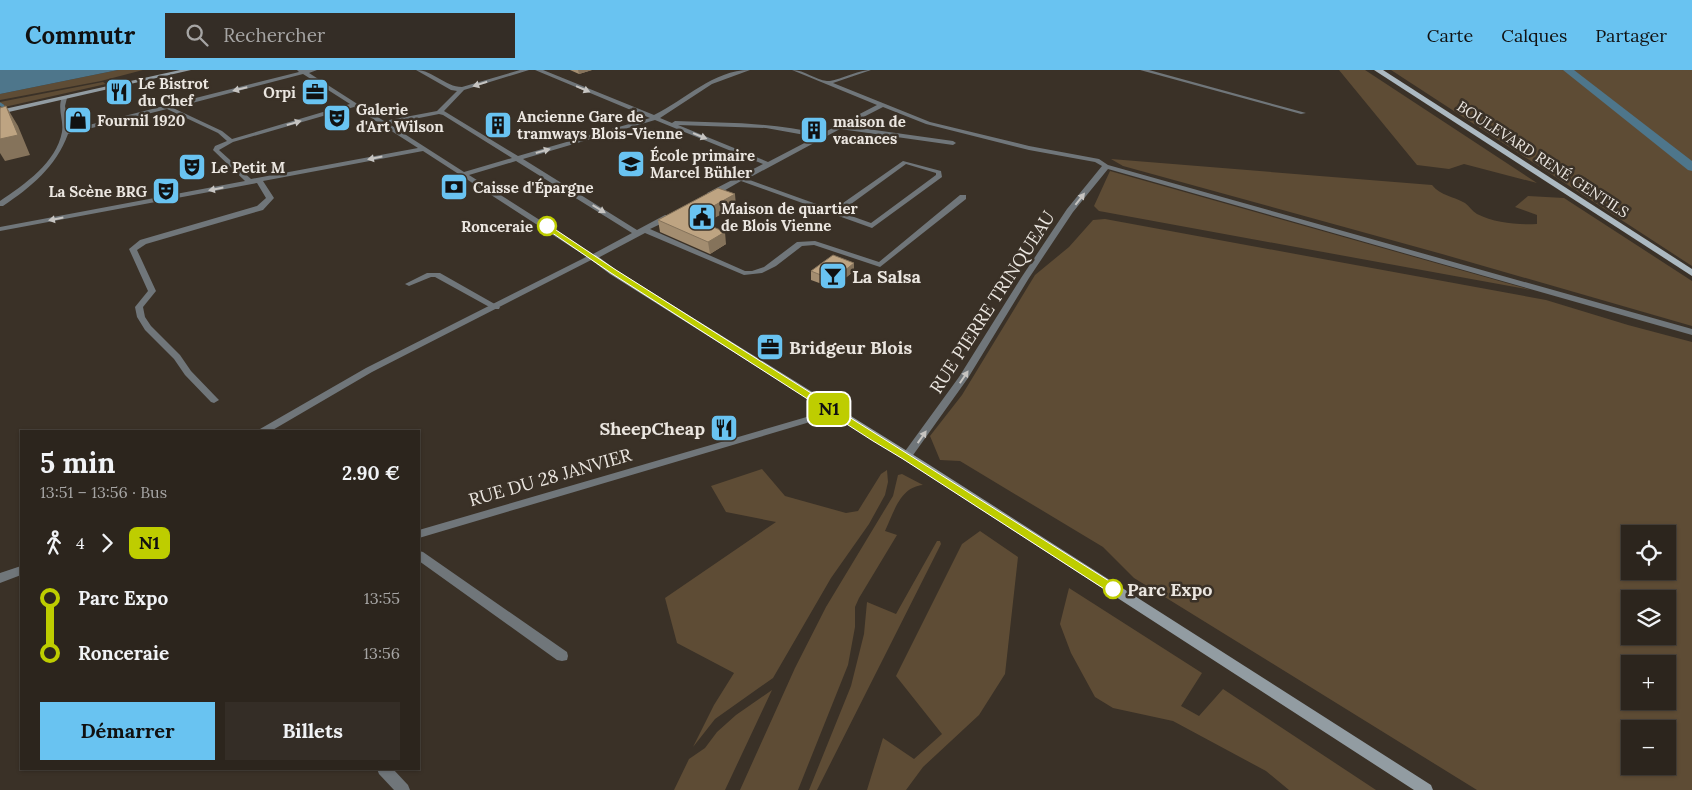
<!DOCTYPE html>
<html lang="fr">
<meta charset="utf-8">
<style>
:root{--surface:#2c251d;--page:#342d26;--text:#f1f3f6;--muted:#a6a5a4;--line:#48423b;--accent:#69c3f1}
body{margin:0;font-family:Lora,serif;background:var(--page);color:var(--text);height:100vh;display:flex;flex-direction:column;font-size:19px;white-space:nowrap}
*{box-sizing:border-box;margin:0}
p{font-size:16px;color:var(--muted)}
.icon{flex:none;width:28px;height:28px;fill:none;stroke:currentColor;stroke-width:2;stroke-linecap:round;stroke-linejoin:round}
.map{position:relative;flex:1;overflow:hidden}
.side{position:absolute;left:20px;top:360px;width:400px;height:340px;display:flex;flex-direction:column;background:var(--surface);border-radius:0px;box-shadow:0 1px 4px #0004,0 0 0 1px var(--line)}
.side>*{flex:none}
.badge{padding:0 10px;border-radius:8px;font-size:18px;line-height:32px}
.tools{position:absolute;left:1621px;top:455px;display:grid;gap:10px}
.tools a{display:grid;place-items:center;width:55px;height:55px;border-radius:0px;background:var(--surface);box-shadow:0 1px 4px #0004,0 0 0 1px var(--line);font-size:25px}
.map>.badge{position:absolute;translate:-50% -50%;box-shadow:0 0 0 2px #fff}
.legs{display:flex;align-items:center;gap:8px;height:55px;padding:0 20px;font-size:16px}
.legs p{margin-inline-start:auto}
.headline{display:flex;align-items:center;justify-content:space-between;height:85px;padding:0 20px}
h1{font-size:28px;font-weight:700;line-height:38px}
.primary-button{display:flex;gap:10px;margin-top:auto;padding:10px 20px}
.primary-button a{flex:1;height:58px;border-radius:0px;background:var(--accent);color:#111;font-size:20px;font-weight:700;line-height:58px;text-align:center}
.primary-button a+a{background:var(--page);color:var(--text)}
ul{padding:0 20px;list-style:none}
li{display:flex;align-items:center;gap:18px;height:55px;font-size:19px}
li i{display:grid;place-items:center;width:8px;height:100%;margin:0 6px;background:currentColor}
li i::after{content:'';width:12px;height:12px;margin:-6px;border:4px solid;border-radius:50%;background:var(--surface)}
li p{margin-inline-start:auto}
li:first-child i{background:linear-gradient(#0000 50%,currentColor 0)}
li:last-child i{background:linear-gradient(currentColor 50%,#0000 0)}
header{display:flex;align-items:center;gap:30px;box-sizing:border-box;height:70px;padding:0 25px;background:var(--accent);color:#111}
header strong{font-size:24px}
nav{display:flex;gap:28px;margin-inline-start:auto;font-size:18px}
.search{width:350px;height:45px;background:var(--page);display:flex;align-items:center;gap:12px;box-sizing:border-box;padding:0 18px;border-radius:0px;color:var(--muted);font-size:19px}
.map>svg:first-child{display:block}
.green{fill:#5e4c35;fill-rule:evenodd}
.water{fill:#4e768b}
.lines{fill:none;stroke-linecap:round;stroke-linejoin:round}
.stream{stroke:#4e768b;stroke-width:3}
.canal{fill:#4e768b;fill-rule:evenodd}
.minor{fill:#70767a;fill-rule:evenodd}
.tertiary{fill:#70767a;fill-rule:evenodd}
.secondary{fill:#929ca2;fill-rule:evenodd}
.primary{fill:#acb9c1;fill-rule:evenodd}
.wall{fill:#a38d70}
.shaded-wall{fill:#85735b}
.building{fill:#bea482;stroke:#85735b}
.oneway{fill:#c6c4c1}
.line-1{fill:#becd00;stroke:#fff}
.stop-1-dot{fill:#fff;stroke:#becd00;stroke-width:2.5}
.labels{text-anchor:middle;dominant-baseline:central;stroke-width:5;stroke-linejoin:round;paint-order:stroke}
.far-poi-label{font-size:15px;font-weight:bold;fill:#ebe6e0;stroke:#3a3127;text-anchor:start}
.far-street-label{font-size:15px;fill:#ebe6e0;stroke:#3a3127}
.far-stop-label{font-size:15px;font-weight:bold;fill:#ebe6e0;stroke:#3a3127;text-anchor:end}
.poi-label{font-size:18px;font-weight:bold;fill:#ebe6e0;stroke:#3a3127;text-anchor:start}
.street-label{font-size:18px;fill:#ebe6e0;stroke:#3a3127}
.stop-label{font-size:18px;font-weight:bold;fill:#ebe6e0;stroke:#3a3127;text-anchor:start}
</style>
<header>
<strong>Commutr</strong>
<div class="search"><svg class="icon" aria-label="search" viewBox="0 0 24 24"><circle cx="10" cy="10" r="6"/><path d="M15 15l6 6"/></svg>Rechercher</div>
<nav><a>Carte</a><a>Calques</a><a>Partager</a></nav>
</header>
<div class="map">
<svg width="1692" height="720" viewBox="0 0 1692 720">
<rect width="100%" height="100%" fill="#3a3127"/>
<path class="green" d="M118,0H143L101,11L0,30V24Z
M1339,0H1365L1537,113L1464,94L1449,99L1417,95Z
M1391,0H1692V196Z
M103,12L106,14L0,38V32Z
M1111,89L1432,115C1441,126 1453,126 1465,133C1469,136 1472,141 1477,144C1495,153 1517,155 1537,154V145L1515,137L1528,126L1564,128L1692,211V256L1442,184L1123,96Z
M1110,101L1531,220L1099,141L1094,136Z
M1105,149L1546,230L1628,255L1692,272V720H1477L1134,508L1103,477L960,391L940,390L930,366L962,325L1035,205L1069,177L1093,150ZM1630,464H1668V501H1630ZM1630,529H1668V566H1630ZM1630,594H1668V631H1630ZM1630,659H1668V696H1630Z
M762,399L785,426L846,443L858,441L881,404L887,400L888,412L885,425L869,454L831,508L773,608L715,649L693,677L714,635L734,603L677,573L665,528L776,452L726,442L711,416Z
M902,404L923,415C900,417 894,442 885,461L897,465L859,528L855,537V557L848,595L798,720H740L795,598L826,537L893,426L898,405Z
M980,461L1018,487L1005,604L979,645L923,697L906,720H867L883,668L914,689L942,664L896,606L962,474Z
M937,471H940L941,474L817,720H809L851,616L864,564L867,532L896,544Z
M1069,518L1202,603L1181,636L1199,646L1223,619L1376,720H1289L1266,701L1173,651L1113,638L1095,627L1071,583L1060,554Z
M772,620L725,720H674L689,689L705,678L717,662L736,645Z"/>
<path class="water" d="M0,0H118L0,24Z"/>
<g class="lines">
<path class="stream" d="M0,34L3,36"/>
<path class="canal" d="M1563,0H1574L1692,91V101L1688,100Z"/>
<path class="minor" d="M297,0H317L309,3L384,51L437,41L457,21L451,20L416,0C433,0 445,17 462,17L520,0H529L464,20L444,41L518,86L650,48L535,0H543L654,45C685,30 713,0 750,0L712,14L660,48L672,53L675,51C724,53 773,52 821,64L877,35L792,0C805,0 815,10 827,11C836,12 857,0 871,0L833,13L930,52L1029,76L1099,89L1108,95L1692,259V265L1108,99L1073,142L1029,208L968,308L911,388H903L902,386L903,384L959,307L1021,208L1067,139L1102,96L1095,92L1029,80L926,54L883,37L846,56L953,71L956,73L953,75L840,59L747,109L833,140L903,91L941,101L942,107L872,158L741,111L713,127H707V123L763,94L655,50L523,89L637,160L665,145H671V149L650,159L745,201H752L764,197L797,172L815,171L879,192L960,125H966V129L880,197L814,175L802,176L776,196L762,203L744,205L645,163L596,189H590L423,81L263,111L274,128L263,140L146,174L137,180L156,221L143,237L145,247L151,256L180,285L191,301L217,328L219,330L214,333L211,332L185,305L174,289L145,260L137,247L135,237L148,221L129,179L140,170L257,136L266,128L257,113L0,161V157L245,111L213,80L215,76L227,71L218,63L167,39L68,64C56,97 31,117 3,136H0V131C25,114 56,93 62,62C64,50 57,39 62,27L67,28L65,36L69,60L299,2ZM303,4L350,34L232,69L222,61L173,38ZM354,37L418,78L251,109L219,80L233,72ZM439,44L443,45L512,88L464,102L389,54ZM678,55L766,58L816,67L768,92ZM516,91L632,163L593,184L469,105ZM906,94L936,103V105L871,153L840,142Z
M1140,0H1149L1306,43L1301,44Z
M427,203H440L500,237L499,239H493L435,207H431L409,216L405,214Z
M834,339L837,340L839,342L837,344L419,468V460Z
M419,481L423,482L567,582L568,586L567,590L562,591L557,590L419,491Z
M377,699H393L408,715L410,720H394L379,704Z"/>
<path class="tertiary" d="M590,185H593L597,187L372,302L271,361H259L260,359L366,298Z
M21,496V505L0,513V503Z"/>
<path class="secondary" d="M180,0H191L0,44V40Z
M590,185H596L616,200L928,394L1431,715L1433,720H1414L920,400L610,204L590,189Z"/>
<path class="primary" d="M1374,0H1383L1692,199V206Z"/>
</g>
<path class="wall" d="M570,0H592L579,4Z
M736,136L704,153L726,174L710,184L660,162L658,150Z
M854,193V201L833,218L811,210V201Z"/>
<path class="shaded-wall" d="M578,0H592L579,4Z
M6,36L18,56L30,85L5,91L0,83V69Z
M735,124L736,136L693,160L692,148Z
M725,162L726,174L710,184L708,172Z
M854,193V201L833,218V210Z"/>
<path class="building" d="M6,36L18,65L0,69V38Z
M718,118L735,124L692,148L725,162L708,172L658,150Z
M833,185L854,193L833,210L811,201Z"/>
<defs><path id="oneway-solid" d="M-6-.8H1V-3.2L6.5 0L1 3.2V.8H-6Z" transform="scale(1.25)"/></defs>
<g class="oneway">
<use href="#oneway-solid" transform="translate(480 14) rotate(163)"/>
<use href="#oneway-solid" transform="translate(240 19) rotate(166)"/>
<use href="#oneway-solid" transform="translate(583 19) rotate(23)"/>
<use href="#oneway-solid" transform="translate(294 53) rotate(-16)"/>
<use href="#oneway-solid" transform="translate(700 66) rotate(22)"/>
<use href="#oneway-solid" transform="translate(543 81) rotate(-16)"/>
<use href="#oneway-solid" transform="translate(375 88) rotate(169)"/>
<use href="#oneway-solid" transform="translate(216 119) rotate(169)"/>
<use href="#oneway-solid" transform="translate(1080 129) rotate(-52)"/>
<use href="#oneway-solid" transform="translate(599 139) rotate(31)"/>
<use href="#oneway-solid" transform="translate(56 149) rotate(169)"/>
<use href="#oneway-solid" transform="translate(964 307) rotate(-56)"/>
<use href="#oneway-solid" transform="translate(922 367) rotate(-55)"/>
</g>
<path class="line-1" d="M547,154L616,200L1117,516L1119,519L1117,522H1109L903,389L873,371L611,203L545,158V155Z"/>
<defs>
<g id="restaurant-square" transform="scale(1.4375)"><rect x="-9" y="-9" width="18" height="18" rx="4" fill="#69c3f1" stroke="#3a3127"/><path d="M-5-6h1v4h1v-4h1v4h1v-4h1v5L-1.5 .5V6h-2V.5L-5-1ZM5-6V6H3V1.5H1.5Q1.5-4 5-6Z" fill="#111"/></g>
<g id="office-square" transform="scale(1.4375)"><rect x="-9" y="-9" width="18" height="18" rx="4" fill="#69c3f1" stroke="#3a3127"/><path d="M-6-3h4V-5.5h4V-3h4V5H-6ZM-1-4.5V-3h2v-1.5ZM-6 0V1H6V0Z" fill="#111"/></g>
<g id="theatre-square" transform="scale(1.4375)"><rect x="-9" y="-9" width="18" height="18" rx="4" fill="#69c3f1" stroke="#3a3127"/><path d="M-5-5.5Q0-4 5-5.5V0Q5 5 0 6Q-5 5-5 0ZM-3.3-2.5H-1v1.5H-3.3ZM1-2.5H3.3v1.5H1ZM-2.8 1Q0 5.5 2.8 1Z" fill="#111"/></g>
<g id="shop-square" transform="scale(1.4375)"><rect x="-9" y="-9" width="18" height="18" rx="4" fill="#69c3f1" stroke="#3a3127"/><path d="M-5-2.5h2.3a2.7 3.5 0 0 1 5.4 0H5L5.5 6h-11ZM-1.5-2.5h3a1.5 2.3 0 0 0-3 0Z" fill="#111"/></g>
<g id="building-square" transform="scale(1.4375)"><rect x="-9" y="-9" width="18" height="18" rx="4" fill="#69c3f1" stroke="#3a3127"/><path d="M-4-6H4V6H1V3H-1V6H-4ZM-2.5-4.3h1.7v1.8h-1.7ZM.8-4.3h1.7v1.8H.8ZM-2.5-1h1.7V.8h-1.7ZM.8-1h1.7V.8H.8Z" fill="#111"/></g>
<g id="school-square" transform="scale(1.4375)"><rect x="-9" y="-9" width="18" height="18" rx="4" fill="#69c3f1" stroke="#3a3127"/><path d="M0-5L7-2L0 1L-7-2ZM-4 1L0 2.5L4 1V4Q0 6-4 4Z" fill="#111"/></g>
<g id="bank-square" transform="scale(1.4375)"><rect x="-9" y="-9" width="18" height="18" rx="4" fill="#69c3f1" stroke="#3a3127"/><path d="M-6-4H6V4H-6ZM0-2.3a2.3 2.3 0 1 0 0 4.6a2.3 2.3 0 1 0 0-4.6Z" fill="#111"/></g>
<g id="civic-square" transform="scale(1.4375)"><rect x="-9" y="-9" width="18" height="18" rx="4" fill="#69c3f1" stroke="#3a3127"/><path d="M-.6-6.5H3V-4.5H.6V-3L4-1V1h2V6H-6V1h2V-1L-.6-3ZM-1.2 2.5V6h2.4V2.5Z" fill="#111"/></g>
<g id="bar-square" transform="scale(1.4375)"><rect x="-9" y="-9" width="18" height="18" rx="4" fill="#69c3f1" stroke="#3a3127"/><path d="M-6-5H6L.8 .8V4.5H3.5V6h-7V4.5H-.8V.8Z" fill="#111"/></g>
</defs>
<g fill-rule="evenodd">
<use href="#restaurant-square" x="119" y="22"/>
<use href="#office-square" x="315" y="22"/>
<use href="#theatre-square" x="337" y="48"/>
<use href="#shop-square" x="78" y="50"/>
<use href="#building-square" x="498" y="55"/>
<use href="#building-square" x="814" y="60"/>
<use href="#school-square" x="631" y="94"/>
<use href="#theatre-square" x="192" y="97"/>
<use href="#bank-square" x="454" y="117"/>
<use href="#theatre-square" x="166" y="121"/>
<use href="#civic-square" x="702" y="147"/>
<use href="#bar-square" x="833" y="206"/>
<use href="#office-square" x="770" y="277"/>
<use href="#restaurant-square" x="724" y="358"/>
</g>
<g class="stop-1-dot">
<circle cx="547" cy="156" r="9"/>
<circle cx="1113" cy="519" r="9"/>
</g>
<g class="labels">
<g class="far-poi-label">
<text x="138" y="13">Le Bistrot<tspan x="138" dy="17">du Chef</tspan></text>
<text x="296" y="22" text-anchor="end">Orpi</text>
<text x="356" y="39">Galerie<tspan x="356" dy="17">d'Art Wilson</tspan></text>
<text x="517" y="46">Ancienne Gare de<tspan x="517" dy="17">tramways Blois-Vienne</tspan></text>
<text x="97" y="50">Fournil 1920</text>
<text x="833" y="51">maison de<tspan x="833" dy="17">vacances</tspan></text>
<text x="650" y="85">École primaire<tspan x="650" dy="17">Marcel Bühler</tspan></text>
<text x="211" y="97">Le Petit M</text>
<text x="473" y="117">Caisse d'Épargne</text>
<text x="147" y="121" text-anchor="end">La Scène BRG</text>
<text x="721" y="138">Maison de quartier<tspan x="721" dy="17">de Blois Vienne</tspan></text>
</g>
<g class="far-street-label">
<text transform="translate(1543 89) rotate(33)">BOULEVARD RENÉ GENTILS</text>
</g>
<g class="far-stop-label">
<text x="533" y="156">Ronceraie</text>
</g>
<g class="poi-label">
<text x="852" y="206">La Salsa</text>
<text x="789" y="277">Bridgeur Blois</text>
<text x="705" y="358" text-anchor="end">SheepCheap</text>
</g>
<g class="street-label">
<text transform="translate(992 232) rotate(-57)">RUE PIERRE TRINQUEAU</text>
<text transform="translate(550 407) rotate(-16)">RUE DU 28 JANVIER</text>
</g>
<g class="stop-label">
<text x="1127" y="519">Parc Expo</text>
</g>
</g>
</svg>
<div class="tools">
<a><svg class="icon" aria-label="locate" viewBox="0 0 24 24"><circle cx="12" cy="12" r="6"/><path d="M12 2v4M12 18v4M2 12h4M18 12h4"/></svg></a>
<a><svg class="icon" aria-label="layers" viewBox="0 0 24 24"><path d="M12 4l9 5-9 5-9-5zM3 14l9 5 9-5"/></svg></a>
<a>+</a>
<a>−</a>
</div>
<b class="badge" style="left:829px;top:339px;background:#becd00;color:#111">N1</b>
<section class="side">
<div class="headline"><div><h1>5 min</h1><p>13:51 – 13:56 · Bus</p></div><b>2.90 €</b></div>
<div class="legs"><svg class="icon" aria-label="walk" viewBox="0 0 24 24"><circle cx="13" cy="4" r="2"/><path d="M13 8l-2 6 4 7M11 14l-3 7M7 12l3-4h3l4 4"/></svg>4<svg class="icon" aria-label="forward" viewBox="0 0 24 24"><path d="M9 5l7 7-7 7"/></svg><b class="badge" style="background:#becd00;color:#111">N1</b></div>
<ul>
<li><i style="color:#becd00"></i><b>Parc Expo</b><p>13:55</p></li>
<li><i style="color:#becd00"></i><b>Ronceraie</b><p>13:56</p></li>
</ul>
<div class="primary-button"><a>Démarrer</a><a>Billets</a></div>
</section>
</div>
